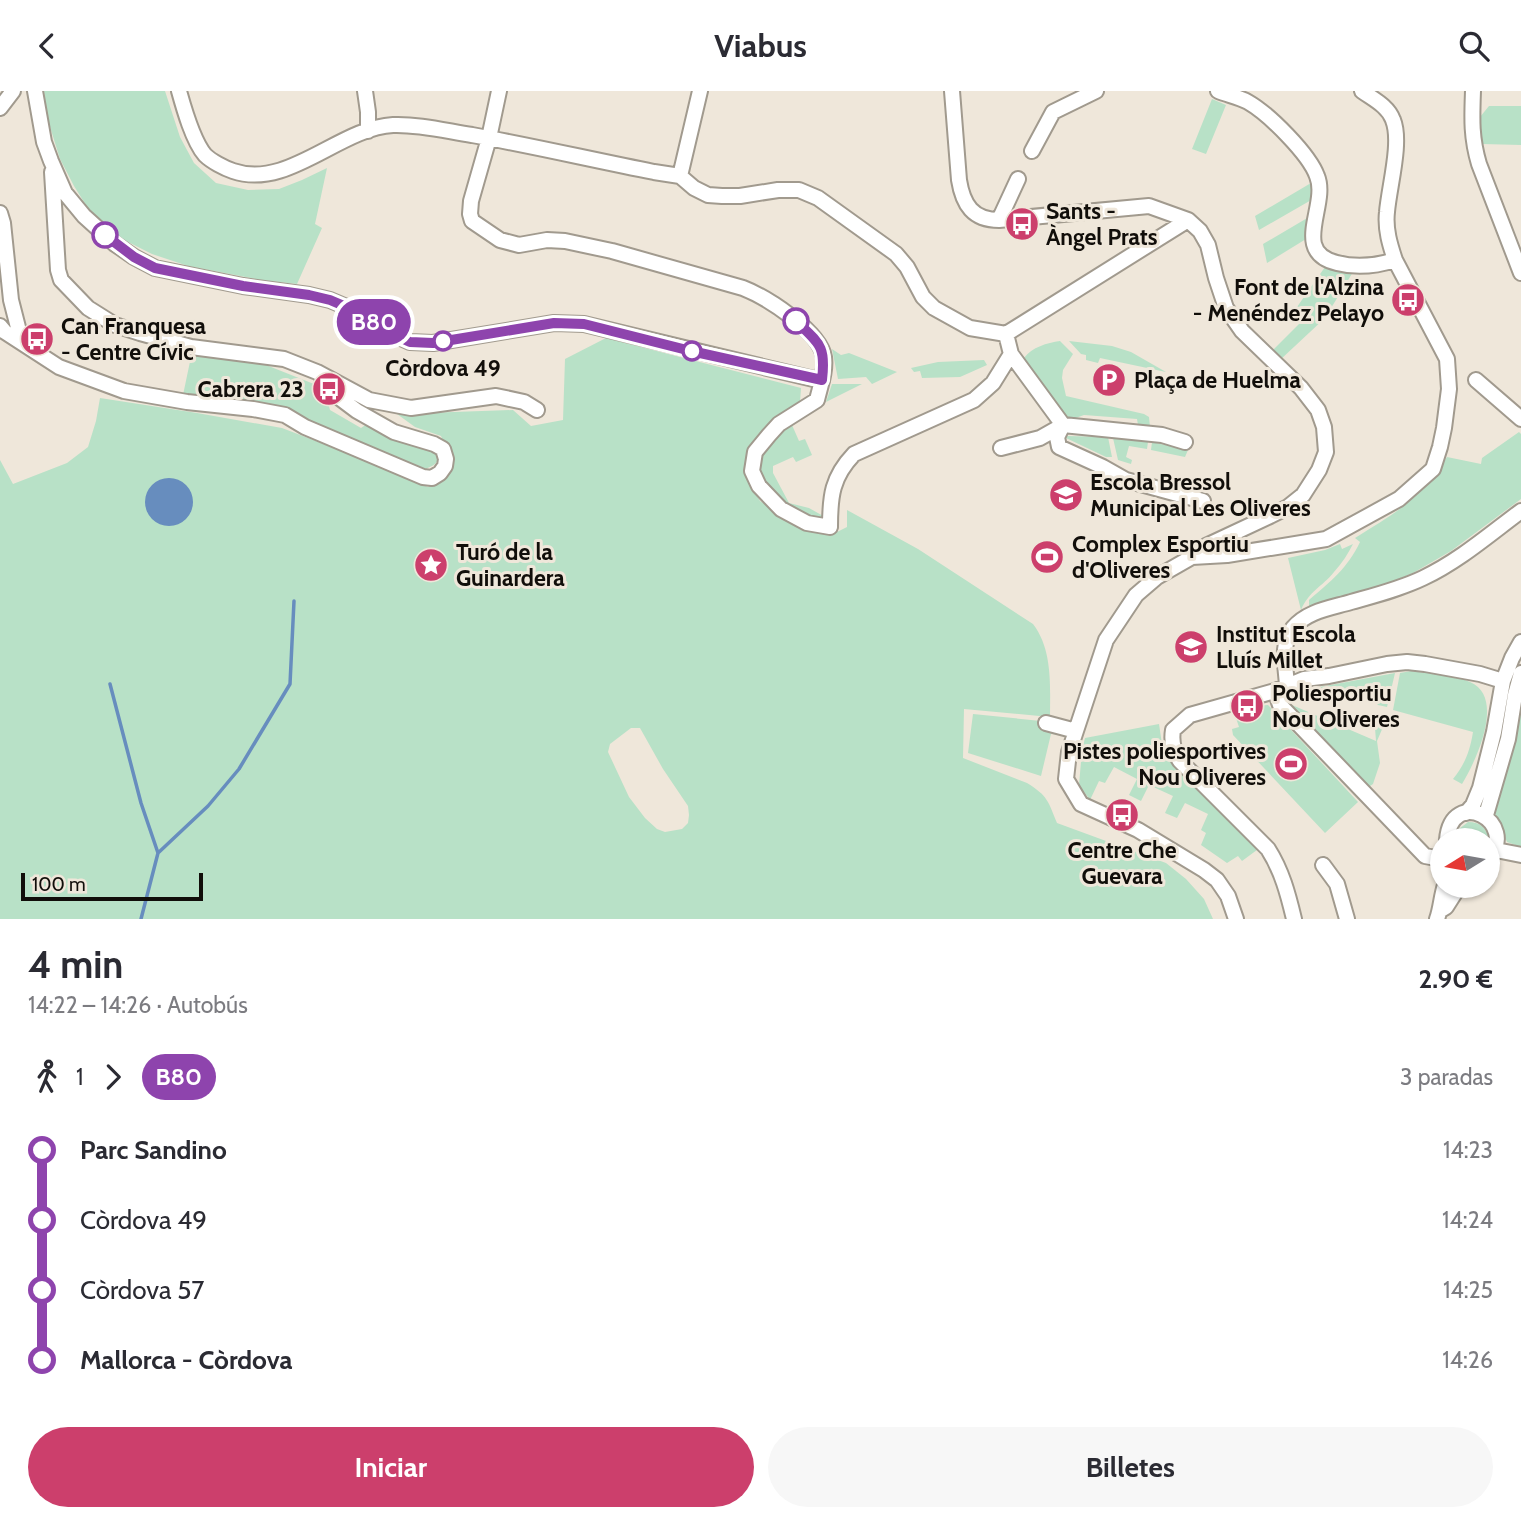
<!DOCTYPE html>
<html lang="es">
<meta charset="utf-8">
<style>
:root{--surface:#fff;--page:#f7f7f7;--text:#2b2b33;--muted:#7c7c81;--accent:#cc3f6c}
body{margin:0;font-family:Cabin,sans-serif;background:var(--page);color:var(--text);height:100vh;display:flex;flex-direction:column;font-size:26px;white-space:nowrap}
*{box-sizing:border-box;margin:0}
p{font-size:23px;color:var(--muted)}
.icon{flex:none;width:38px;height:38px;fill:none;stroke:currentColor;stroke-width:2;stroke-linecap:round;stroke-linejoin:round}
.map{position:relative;height:828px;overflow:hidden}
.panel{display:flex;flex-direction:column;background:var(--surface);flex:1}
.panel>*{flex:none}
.badge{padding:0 14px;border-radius:23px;font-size:24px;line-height:46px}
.needle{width:46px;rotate:259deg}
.fabs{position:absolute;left:1430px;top:737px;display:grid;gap:14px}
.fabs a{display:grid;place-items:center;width:70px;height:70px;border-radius:50%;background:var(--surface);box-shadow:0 2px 5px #0004;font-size:35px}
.scale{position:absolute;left:21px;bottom:18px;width:182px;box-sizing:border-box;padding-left:7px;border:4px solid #110e0a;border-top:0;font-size:19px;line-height:24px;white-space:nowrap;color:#110e0a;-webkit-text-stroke:5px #efe7da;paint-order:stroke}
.map>.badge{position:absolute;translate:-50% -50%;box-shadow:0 0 0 4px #fff}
.legs{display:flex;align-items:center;gap:10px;height:77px;padding:0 28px;font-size:23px}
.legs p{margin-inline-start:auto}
.head{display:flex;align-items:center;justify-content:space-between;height:119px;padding:0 28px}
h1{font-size:38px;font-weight:700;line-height:52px}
.button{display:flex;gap:14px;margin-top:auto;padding:14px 28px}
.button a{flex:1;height:80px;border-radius:42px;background:var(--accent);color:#fff;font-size:28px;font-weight:700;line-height:80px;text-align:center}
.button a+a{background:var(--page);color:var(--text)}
ul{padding:0 28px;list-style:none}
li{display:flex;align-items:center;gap:24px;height:70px;font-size:26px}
li i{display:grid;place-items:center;width:10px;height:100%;margin:0 9px;background:currentColor}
li i::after{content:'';width:18px;height:18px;margin:-9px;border:5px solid;border-radius:50%;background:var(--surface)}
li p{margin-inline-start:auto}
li:first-child i{background:linear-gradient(#0000 50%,currentColor 0)}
li:last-child i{background:linear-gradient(currentColor 50%,#0000 0)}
header{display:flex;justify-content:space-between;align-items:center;height:91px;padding:0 28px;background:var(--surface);font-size:32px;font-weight:700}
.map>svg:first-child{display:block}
.green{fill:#b8e1c7;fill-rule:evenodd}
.water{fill:#678dbe}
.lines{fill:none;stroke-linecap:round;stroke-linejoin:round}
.stream{stroke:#678dbe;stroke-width:3.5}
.minor-casing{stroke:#a19a8e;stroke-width:18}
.minor{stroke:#fff;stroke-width:14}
.line-1-casing{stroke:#fff;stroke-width:16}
.line-1{stroke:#8e44ad;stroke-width:10}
.stop-1-dot{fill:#fff;stroke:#8e44ad;stroke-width:3.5}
.labels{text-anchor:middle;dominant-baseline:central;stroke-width:6;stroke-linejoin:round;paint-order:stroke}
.poi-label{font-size:23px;font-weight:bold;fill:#110e0a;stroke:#efe7da;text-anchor:start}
.stop-label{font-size:23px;font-weight:bold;fill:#110e0a;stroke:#efe7da}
</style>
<header><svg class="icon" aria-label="back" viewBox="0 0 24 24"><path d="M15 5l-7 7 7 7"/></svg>Viabus<svg class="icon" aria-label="search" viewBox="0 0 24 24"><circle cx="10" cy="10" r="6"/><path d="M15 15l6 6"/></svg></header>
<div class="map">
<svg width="1521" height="828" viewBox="0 0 1521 828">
<rect width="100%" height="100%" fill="#efe7da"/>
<path class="green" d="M44,0H165L180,46L194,72L216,92L248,99L279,98L302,89L327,77L315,133L322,137L297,193L261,189L188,175L152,163L118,146L89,119L74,95L60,68L46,23Z
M1212,8L1226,14L1206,63L1192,58Z
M1489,15H1521V54L1482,53L1480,26Z
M1311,92L1313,108L1259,139L1255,125Z
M1309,126L1306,148L1267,172L1263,153Z
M1325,176L1335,180L1353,181L1325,227L1280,269L1271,261L1307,225L1297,216Z
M606,247L801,297L800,311L761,341L752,358L747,388L760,410L803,439L831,444L847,436V419L918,458L1033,533C1053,559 1050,596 1050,626L964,618L963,667L1027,692C1048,705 1048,710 1057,732L1166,772L1186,788L1204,808L1213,828H0V369L13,393L67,372L88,356L96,330L100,307L197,322L282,337L389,378L428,396L444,387L451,368L441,345L415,336L397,323L513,319L531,335L563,329L565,268ZM631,637H640L663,678L688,715L689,724L688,732L682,738L665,741L657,738L645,727L629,706L608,661L610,653Z
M1060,250L1073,263L1063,279L1062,287L1066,305L1144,323L1149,326L1150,336L1138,334L1137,328L1084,324L1073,328H1065L1024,272V267C1032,256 1047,252 1060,250Z
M1069,250L1112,255L1131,261L1166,281L1100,267L1098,272L1086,269V264L1081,263Z
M832,258L841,264L849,262L897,281L872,293L866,286L838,288Z
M192,261L201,266L261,272L324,297L330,319L361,337L367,333L396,349L433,356C444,370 435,375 422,379L272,317L232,308L183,304Z
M984,269L987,274L960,286L922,287L920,280L914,281L911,277L938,271Z
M832,293H862L826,311Z
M792,334L799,350L805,348L812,364L796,371L793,366L773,375V382L789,412L809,417L825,426L824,429L797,424L773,404L756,379L759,363L777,344Z
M1519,341L1521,343V408L1451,460L1413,482L1379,496L1378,495L1309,515V509C1331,490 1347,478 1360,451L1355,447C1395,422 1421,408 1447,366L1481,373L1482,367Z
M1067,345L1108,346L1112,366H1106L1066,347Z
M1113,347L1148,351L1147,358L1129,355L1126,366L1132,369L1131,373L1118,369Z
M1152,351L1188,359L1185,366L1151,359Z
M1340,453L1342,458L1353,453C1348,463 1342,472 1334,481C1322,496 1309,500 1301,519L1288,467L1325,459Z
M1411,580C1430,583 1452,583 1470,591C1506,606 1476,670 1462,693L1453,688C1465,673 1470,660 1473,641L1393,619L1400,582Z
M1395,582L1387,616L1378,614L1371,606L1324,603L1309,598Z
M1521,601V756L1507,751L1494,721Z
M1268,614L1358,711L1325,742L1233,644L1232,638L1239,636L1233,618L1245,616L1253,625L1257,621L1256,615Z
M1292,614L1376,650L1375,637L1382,627L1386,629L1377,650L1380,672L1373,693L1367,697L1293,620Z
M973,623L1051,631L1063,640L1062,644L1051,643L1041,685L968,662Z
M1159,633L1163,660L1261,756L1242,770L1238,765L1227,772L1201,754L1206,742L1201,739L1208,723L1185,712L1177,727L1165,722L1173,705L1149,694L1141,710L1129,704L1137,688L1114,676L1105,692L1099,690L1090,709L1079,694L1082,659L1085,647Z
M1468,731C1482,731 1489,739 1488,752V749H1456L1459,738Z"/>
<path class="water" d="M145 411a24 24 0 1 1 48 0a24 24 0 1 1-48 0Z"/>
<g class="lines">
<path class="stream" d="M110,593L141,712L158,762
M141,828L158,762L208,715L239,678L290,593L294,510"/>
<g class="minor-casing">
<path id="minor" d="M35,0L44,51L51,70L65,102L84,125L115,153L134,166L155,177L243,195L309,204L330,209L363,223L392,243L410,251L433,252L554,232L584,233L822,290
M179,0C184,18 193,50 205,64C211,70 224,77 233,80C288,99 339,37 393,34C419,33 446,40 472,44C533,55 593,69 654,81L680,85
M365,0L368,21V40
M499,0L489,47L471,110L470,123L472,130L500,149L519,154L547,149L565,150L612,160L743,197C766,206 820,240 824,266C826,280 820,296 817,309L779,333L769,344L755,361L752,380L759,395L781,418L807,432L830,436C830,405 832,386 854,363L974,309L993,292L1011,263L1006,243
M952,0L959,89C963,114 973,129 999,129L1149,115L1188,129L1200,140L1208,154L1216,187L1226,217L1242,240L1301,297L1318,319L1324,336L1326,361L1319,379L1303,404L1288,416L1270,425L1206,455L1192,466
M1218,0C1228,4 1239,6 1248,11C1269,23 1309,63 1317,85C1329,114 1290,161 1337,172C1356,177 1376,175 1395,169
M1473,0C1472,27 1471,46 1479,73L1521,182
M0,17L13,0
M1032,60L1053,21L1096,0
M52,81L58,179L61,189L88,217L115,234L140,242L191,256L284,268L317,281L369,309L411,317L496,305L524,311L537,319
M680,85L694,97L708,104L722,105H740L778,99H799L818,107L896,163L907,176L923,206L934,217L970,237L1006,243
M680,85L700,0
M0,122L3,132L11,209L22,252
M999,129L1018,88
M0,235L5,241L59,276L124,300L187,311L253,318L285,324L305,336L423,386L432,387L440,382L445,375L446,368L443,358L434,353L394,341L357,320L341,308L329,288
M1006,243L1188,129
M1011,263L1063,334
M1476,289L1521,328
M1063,334L1057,346L1059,356L1103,376L1126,389L1203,410
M1001,357L1040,347L1063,334L1162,344L1185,351
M1287,595C1286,576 1280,553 1293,537C1307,520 1331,517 1351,511C1376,504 1400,498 1423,487C1459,470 1490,443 1521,420
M1275,600L1280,614L1425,765L1436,767
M1046,632L1076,640
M1466,722L1473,714L1480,697L1494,641L1503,590L1512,567L1521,551
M1486,724L1508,648L1515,604L1521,582
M1447,749C1451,694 1521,731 1488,768
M1496,759L1521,764
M1323,774L1337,793L1347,828
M1441,819L1446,816L1460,794
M1236,828L1228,805L1217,789L1204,779L1138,739L1081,713L1066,688L1069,661L1106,549L1136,504L1157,486L1192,466L1227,464L1326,448L1399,408L1433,378L1440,356L1444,337L1449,298L1447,268L1395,169C1390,154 1385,138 1387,121C1389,96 1402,51 1393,29C1388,15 1373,8 1362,0
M1294,828C1288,803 1282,780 1268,758L1180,670C1173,660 1171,651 1173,639L1190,624L1275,600L1304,588L1329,585L1387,573L1407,571L1425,573L1480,583L1503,590
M1437,828C1441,817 1441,806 1445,794"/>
</g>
<use href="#minor" class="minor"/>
</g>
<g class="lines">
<g class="line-1-casing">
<path id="line-1" d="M105,144L134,166L155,177L243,195L309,204L330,209L363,223L392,243L410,251L433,252L554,232L584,233L691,260L822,289C826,255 820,253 796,230"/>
</g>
<use href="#line-1" class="line-1"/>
</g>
<defs>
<g id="bus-disc" transform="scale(1.75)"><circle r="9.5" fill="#cc3f6c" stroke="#efe7da"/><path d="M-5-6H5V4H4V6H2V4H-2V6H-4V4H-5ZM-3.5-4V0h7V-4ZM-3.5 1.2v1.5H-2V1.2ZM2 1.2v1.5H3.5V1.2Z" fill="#fff"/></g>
<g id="parking-disc" transform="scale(1.75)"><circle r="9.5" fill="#cc3f6c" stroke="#efe7da"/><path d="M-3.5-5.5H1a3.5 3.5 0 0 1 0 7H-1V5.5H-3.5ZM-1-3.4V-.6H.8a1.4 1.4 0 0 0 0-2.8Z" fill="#fff"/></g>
<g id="school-disc" transform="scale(1.75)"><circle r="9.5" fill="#cc3f6c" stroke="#efe7da"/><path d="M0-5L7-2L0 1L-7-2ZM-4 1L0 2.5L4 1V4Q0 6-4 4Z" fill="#fff"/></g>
<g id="stadium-disc" transform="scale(1.75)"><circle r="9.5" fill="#cc3f6c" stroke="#efe7da"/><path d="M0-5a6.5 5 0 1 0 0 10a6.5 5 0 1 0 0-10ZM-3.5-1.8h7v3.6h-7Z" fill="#fff"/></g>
<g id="sight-disc" transform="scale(1.75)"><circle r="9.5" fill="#cc3f6c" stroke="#efe7da"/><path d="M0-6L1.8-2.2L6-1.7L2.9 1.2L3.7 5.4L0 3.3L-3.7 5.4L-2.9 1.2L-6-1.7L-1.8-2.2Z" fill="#fff"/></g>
</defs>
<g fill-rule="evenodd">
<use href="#bus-disc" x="1022" y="133"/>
<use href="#bus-disc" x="1408" y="209"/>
<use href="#bus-disc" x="37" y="248"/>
<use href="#parking-disc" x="1109" y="289"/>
<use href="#bus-disc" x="329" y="298"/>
<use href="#school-disc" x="1066" y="404"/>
<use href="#stadium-disc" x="1047" y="466"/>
<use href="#sight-disc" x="431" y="474"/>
<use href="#school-disc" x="1191" y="556"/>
<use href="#bus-disc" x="1247" y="615"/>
<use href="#stadium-disc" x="1291" y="673"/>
<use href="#bus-disc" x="1122" y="724"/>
</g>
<g class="stop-1-dot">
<circle cx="105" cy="144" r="12"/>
<circle cx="796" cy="230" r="12"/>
<circle cx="443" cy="250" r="9"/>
<circle cx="692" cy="260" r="9"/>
</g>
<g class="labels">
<g class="poi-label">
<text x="1046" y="120">Sants -<tspan x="1046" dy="26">Àngel Prats</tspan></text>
<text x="1384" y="196" text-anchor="end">Font de l'Alzina<tspan x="1384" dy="26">- Menéndez Pelayo</tspan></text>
<text x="61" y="235">Can Franquesa<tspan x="61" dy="26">- Centre Cívic</tspan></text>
<text x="1134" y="289">Plaça de Huelma</text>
<text x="304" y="298" text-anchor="end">Cabrera 23</text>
<text x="1090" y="391">Escola Bressol<tspan x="1090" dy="26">Municipal Les Oliveres</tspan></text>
<text x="1072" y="453">Complex Esportiu<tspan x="1072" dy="26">d'Oliveres</tspan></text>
<text x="456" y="461">Turó de la<tspan x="456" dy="26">Guinardera</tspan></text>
<text x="1216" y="543">Institut Escola<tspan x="1216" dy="26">Lluís Millet</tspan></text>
<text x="1272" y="602">Poliesportiu<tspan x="1272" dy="26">Nou Oliveres</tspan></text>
<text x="1266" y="660" text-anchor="end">Pistes poliesportives<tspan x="1266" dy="26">Nou Oliveres</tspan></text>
<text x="1122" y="759" text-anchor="middle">Centre Che<tspan x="1122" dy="26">Guevara</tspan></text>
</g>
<g class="stop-label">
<text x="443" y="277">Còrdova 49</text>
</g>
</g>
</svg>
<div class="fabs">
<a><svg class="needle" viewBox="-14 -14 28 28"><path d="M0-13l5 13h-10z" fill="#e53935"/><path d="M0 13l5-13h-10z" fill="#7c7c81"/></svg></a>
</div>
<div class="scale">100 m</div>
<b class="badge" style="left:374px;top:231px;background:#8e44ad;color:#fff">B80</b>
</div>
<section class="panel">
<div class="head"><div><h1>4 min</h1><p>14:22 – 14:26 · Autobús</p></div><b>2.90 €</b></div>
<div class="legs"><svg class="icon" aria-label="walk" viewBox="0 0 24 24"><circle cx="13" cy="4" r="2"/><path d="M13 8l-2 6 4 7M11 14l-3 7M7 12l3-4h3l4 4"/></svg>1<svg class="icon" aria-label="forward" viewBox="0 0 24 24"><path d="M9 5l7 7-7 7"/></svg><b class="badge" style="background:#8e44ad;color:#fff">B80</b><p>3 paradas</p></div>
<ul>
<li><i style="color:#8e44ad"></i><b>Parc Sandino</b><p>14:23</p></li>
<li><i style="color:#8e44ad"></i><span>Còrdova 49</span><p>14:24</p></li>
<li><i style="color:#8e44ad"></i><span>Còrdova 57</span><p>14:25</p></li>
<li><i style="color:#8e44ad"></i><b>Mallorca - Còrdova</b><p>14:26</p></li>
</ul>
<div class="button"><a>Iniciar</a><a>Billetes</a></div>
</section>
